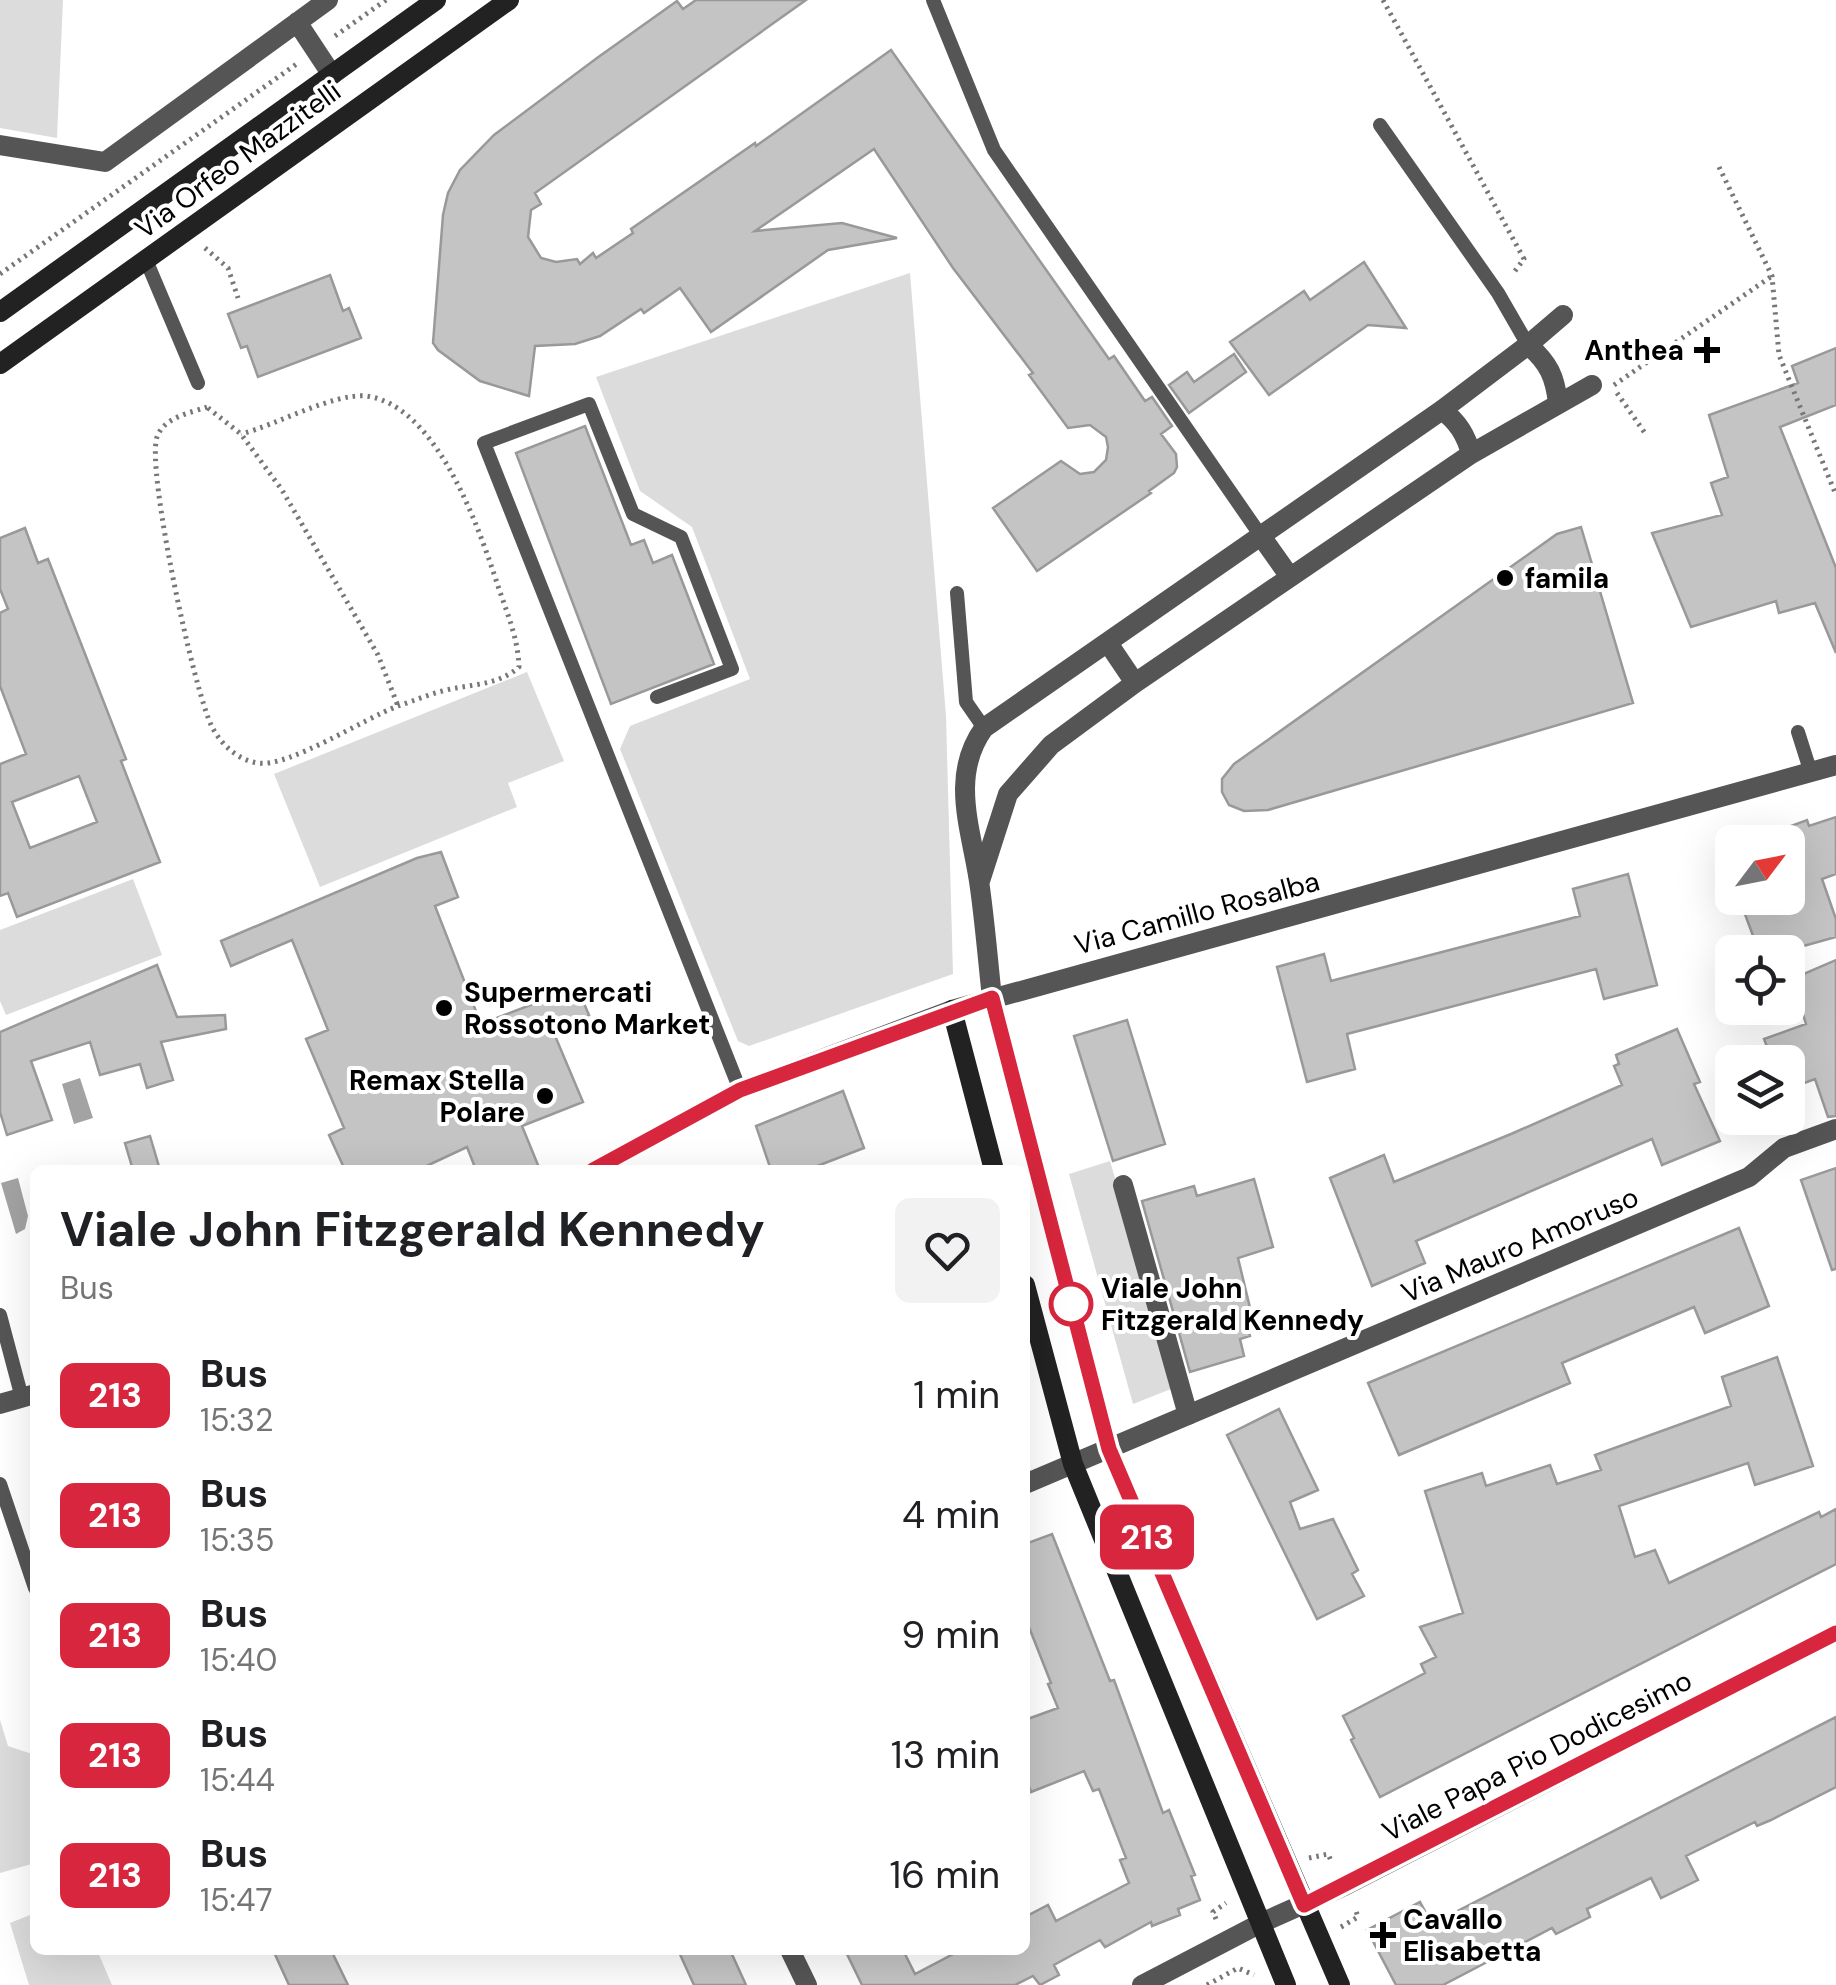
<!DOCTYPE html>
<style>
:root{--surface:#fff;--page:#f2f2f2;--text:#202124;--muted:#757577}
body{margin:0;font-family:"DM Sans",sans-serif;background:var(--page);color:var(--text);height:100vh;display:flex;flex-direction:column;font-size:38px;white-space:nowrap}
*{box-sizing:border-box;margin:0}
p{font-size:32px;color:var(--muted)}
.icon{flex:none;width:55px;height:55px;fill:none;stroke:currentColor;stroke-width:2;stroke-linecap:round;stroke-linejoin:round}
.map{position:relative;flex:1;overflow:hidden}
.drawer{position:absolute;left:30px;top:1165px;width:1000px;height:790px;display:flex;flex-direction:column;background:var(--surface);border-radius:15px;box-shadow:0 10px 40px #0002}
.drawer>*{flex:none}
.badge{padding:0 20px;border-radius:15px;font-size:35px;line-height:65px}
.needle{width:65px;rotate:58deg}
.buttons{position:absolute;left:1715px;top:825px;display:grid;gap:20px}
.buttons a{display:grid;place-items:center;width:90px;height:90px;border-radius:15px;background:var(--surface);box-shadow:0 10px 40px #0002;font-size:50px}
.map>.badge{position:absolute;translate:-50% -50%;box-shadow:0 0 0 5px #fff}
.round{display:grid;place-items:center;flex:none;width:105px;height:105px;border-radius:15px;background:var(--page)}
.headline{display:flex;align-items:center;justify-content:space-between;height:170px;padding:0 30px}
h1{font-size:48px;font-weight:700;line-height:75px}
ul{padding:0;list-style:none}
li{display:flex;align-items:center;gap:30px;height:120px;padding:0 30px}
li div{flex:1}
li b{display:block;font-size:38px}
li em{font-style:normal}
li .badge{min-width:110px;font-weight:700;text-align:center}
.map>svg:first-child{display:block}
.green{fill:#dcdcdc}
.water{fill:#a3a3a3}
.building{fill:#c4c4c4;stroke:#999;stroke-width:2.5;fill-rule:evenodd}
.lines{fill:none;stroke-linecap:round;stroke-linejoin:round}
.path{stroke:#777;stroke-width:5;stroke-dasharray:2.5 5;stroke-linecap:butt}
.service{stroke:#555;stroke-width:14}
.pedestrian{stroke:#555;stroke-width:20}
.minor{stroke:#555;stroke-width:20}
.tertiary{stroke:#555;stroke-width:20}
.secondary{stroke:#222;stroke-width:20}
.line-casing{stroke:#fff;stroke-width:22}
.line{stroke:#d7263d;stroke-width:15}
.poi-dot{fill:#000;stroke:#fff;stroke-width:4}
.stop-dot{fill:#fff;stroke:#d7263d;stroke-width:5}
.labels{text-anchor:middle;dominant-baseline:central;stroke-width:8;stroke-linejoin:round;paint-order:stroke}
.street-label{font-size:28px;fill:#000;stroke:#fff}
.poi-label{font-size:28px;font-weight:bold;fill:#000;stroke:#fff;text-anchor:start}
.stop-label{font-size:28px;font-weight:bold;fill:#000;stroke:#fff;text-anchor:start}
</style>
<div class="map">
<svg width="1836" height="1985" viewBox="0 0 1836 1985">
<rect width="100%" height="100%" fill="#fff"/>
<path class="green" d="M0,0H63L57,138L0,128Z
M910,273L946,716L953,974L749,1046L738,1041L620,749L630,726L750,679L692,527L640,491L596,377Z
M527,672L564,761L508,783L517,807L320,887L274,774Z
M133,879L162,955L6,1015L0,1001V930Z
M1110,1161L1176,1387L1133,1404L1069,1174Z
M0,1720L8,1746L35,1755V1863L0,1873Z
M35,1913V1950H97L112,1985H29L10,1923Z"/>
<path class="water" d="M80,1078L93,1118L74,1124L62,1084Z
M18,1178L28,1216L25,1229L16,1234L1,1183Z"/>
<path class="building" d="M696,0H806L535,193L541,204L531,210L528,237L541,258L556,262L577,259L580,264L593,253L596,258L633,233L631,229L755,143L756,146L891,50L1109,359L1114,356L1145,401L1152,397L1172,426L1161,434L1176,454L1177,467L1174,473L1149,491L1151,493L1037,571L993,508L1061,461L1080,474L1094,472L1106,460L1108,447L1106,437L1090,425L1068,428L1029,375L1033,373L953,268L874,149L755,231L842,223L897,238L828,250L711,332L680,288L644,313L641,309L600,336L575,344L535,346L529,396L480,381L438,350L433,343L443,215L448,193L460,170L494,135L597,58L677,1L683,9Z
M1364,262L1406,328L1368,325L1269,395L1230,342L1304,291L1310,300Z
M330,275L343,311L349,308L361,338L258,377L247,346L241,348L228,314Z
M1836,348V405L1780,427L1836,568V653L1815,603L1779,613L1776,601L1691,627L1652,533L1722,515L1711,483L1728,477L1709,415L1798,383L1792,366Z
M1234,354L1246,372L1189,413L1169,385L1187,372L1194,382Z
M585,426L631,545L644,540L653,563L672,555L714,664L611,704L516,453Z
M1581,527L1633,703L1268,810L1244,811L1229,805L1222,792V779L1234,764L1557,534Z
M25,528L38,563L48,559L126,759L121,761L160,862L17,917L8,893L0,896V764L26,754L0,686V613L8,609L0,589V538ZM79,776L97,822L30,848L12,802Z
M1836,817V874L1822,879L1836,919V937L1782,952L1780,946L1759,952L1739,898H1788V827L1807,820L1809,826Z
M441,852L458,897L435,906L481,1024L577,987L589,1015L553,1031L583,1102L522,1126L540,1170H476L467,1147L418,1170H345L329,1135L344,1128L306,1039L328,1030L292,940L231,966L221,941L417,858Z
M1628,874L1657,985L1604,999L1596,969L1347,1034L1355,1069L1307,1082L1277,967L1324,954L1331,981L1580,916L1573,889Z
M1836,960V1116L1828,1117L1815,1079L1788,1089V1062H1773L1764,1039L1806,1024L1792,979Z
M157,965L177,1017L225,1015L226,1029L161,1042L173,1080L147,1088L140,1064L100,1075L90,1042L31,1061L52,1120L7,1135L0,1112V1032Z
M1127,1020L1165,1144L1113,1161L1074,1036Z
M1677,1029L1700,1082L1694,1084L1720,1141L1662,1165L1652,1139L1626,1150L1416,1241L1425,1263L1372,1286L1330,1178L1384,1155L1394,1182L1511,1134L1622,1085L1614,1066L1619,1064L1616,1055Z
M843,1091L864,1148L807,1170H771L756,1126Z
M150,1136L160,1170H133L125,1143Z
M1836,1168V1269L1832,1270L1801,1180Z
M1254,1179L1273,1247L1238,1258L1251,1312L1244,1314L1250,1336L1240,1339L1244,1356L1190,1372L1142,1201L1194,1186L1197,1196Z
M1739,1228L1769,1306L1705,1333L1694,1307L1562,1363L1570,1383L1399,1455L1368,1383Z
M1777,1357L1813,1466L1755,1485L1748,1463L1619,1506L1635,1557L1655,1550L1669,1583L1819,1512L1821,1517L1836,1509V1564L1380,1797L1351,1740L1354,1738L1343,1716L1425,1673L1421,1664L1436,1657L1420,1627L1463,1613L1425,1491L1482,1473L1486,1486L1550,1465L1557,1484L1601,1470L1595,1455L1731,1406L1722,1377Z
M1279,1409L1318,1490L1290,1502L1300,1529L1333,1519L1358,1570L1352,1574L1364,1596L1317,1619L1227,1435Z
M1052,1534L1110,1681L1114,1680L1163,1813L1169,1810L1195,1875L1191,1876L1200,1900L1178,1909L1180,1915L1152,1926L1151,1922L1105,1947L1100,1940L1074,1954L1054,1965L1059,1975L1040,1985L1033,1976L1015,1985H862L845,1950H903L915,1974L961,1950H1025V1917L1048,1905L1056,1921L1129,1883L1120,1860L1126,1858L1099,1789L1093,1791L1084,1771L1031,1792L1025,1775V1720L1058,1708L1048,1684L1051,1683L1025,1617V1544Z
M1836,1717V1787L1771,1820L1757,1826L1755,1822L1686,1856L1698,1880L1661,1898L1651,1878L1587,1909L1590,1917L1556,1934L1552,1928L1443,1985H1396L1367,1930L1420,1902L1432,1924Z
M273,1950H331L348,1985H289Z
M678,1950H730L746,1985H694Z"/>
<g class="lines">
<path class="path" d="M1383,0L1524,259L1512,275
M335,36L386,0
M1719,167L1772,276L1779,355L1836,495
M205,248L228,268L238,298
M0,274L298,63
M1614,385L1772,276
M1617,393L1647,436
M207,407C190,413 164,417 157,437C146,470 194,691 212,727C221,744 237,760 258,763C288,768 365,718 398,706C416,700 437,691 456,688C479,684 501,683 519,667C518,638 507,613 498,586C479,528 437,405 366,396C333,393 276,425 241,434
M208,408L241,434L282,490L378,655L398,706
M1309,1858L1328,1854L1332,1863
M1216,1919L1213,1912L1226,1903
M1341,1927L1358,1917L1355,1908
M1207,1985L1238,1968L1254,1975"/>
<path class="service" d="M933,0L994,150L1261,536
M1380,125L1498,293L1528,345
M146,260L198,383
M957,593L966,702L984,728
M657,697L732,669L681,537L633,514L589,404L484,443L740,1090
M1798,732L1811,773
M0,1315L22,1398
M0,1484L35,1588"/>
<path class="pedestrian" d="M1123,1185L1188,1415"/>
<path class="minor" d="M297,22L332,75
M0,145L105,162L328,0
M1528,345C1549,363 1555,377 1558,403
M1442,410C1458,422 1466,435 1471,454
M1261,536L1290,577
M1108,643L1135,683
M980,881L1008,794L1051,745L1135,683L1471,454L1592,385
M992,998C988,961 985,924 980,888C973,833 948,778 984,728L1442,410L1528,345L1563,315
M1025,1484L1749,1177L1784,1148L1836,1129
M790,1950L807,1985
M1142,1985L1261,1923"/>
<path class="tertiary" d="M593,1170L740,1090L952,1010L1836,765
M0,1404L35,1394
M1261,1923L1344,1886L1836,1633"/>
<path class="secondary" d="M0,312L436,0
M0,364L509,0
M992,998L1109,1449L1340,1985
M952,1010L994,1170
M1025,1285L1073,1464L1286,1985"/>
</g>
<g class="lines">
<g class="line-casing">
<path id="line" d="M593,1170L740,1090L992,998L1109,1449L1304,1905L1836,1633"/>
</g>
<use href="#line" class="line"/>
</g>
<g class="poi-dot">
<path d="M1702 335h10v10h10v10h-10v10h-10v-10h-10v-10h10z"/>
<circle cx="1505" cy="578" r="10"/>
<circle cx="444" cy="1008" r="10"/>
<circle cx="545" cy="1096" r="10"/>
<path d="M1378 1920h10v10h10v10h-10v10h-10v-10h-10v-10h10z"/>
</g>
<circle class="stop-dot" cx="1071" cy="1304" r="20"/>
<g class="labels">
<g class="street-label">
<text transform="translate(238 160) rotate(-36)">Via Orfeo Mazzitelli</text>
<text transform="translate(1197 913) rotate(-15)">Via Camillo Rosalba</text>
<text transform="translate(1520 1245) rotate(-23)">Via Mauro Amoruso</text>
<text transform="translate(1537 1756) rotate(-27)">Viale Papa Pio Dodicesimo</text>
</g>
<g class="poi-label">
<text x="1684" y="350" text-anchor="end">Anthea</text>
<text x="1525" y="578">famila</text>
<text x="464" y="992">Supermercati<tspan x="464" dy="32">Rossotono Market</tspan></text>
<text x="525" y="1080" text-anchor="end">Remax Stella<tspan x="525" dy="32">Polare</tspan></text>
<text x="1403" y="1919">Cavallo<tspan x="1403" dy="32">Elisabetta</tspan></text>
</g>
<g class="stop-label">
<text x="1101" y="1288">Viale John<tspan x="1101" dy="32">Fitzgerald Kennedy</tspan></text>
</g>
</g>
</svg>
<div class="buttons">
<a><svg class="needle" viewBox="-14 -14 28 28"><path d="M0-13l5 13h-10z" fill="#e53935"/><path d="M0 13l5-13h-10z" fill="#757577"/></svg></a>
<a><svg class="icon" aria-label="locate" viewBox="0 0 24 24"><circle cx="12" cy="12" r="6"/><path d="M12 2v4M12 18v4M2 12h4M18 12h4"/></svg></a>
<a><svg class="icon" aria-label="layers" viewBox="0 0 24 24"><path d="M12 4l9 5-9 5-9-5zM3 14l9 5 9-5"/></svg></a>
</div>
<b class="badge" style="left:1147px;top:1537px;background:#d7263d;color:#fff">213</b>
<section class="drawer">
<div class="headline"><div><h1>Viale John Fitzgerald Kennedy</h1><p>Bus</p></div><a class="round"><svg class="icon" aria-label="heart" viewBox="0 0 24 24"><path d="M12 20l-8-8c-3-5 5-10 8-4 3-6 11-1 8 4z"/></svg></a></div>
<ul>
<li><span class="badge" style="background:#d7263d;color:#fff">213</span><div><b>Bus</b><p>15:32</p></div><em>1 min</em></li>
<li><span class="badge" style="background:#d7263d;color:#fff">213</span><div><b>Bus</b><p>15:35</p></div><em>4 min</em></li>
<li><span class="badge" style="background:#d7263d;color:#fff">213</span><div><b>Bus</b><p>15:40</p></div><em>9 min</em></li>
<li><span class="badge" style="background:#d7263d;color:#fff">213</span><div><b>Bus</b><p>15:44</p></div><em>13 min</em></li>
<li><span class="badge" style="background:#d7263d;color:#fff">213</span><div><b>Bus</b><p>15:47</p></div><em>16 min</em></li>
</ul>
</section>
</div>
